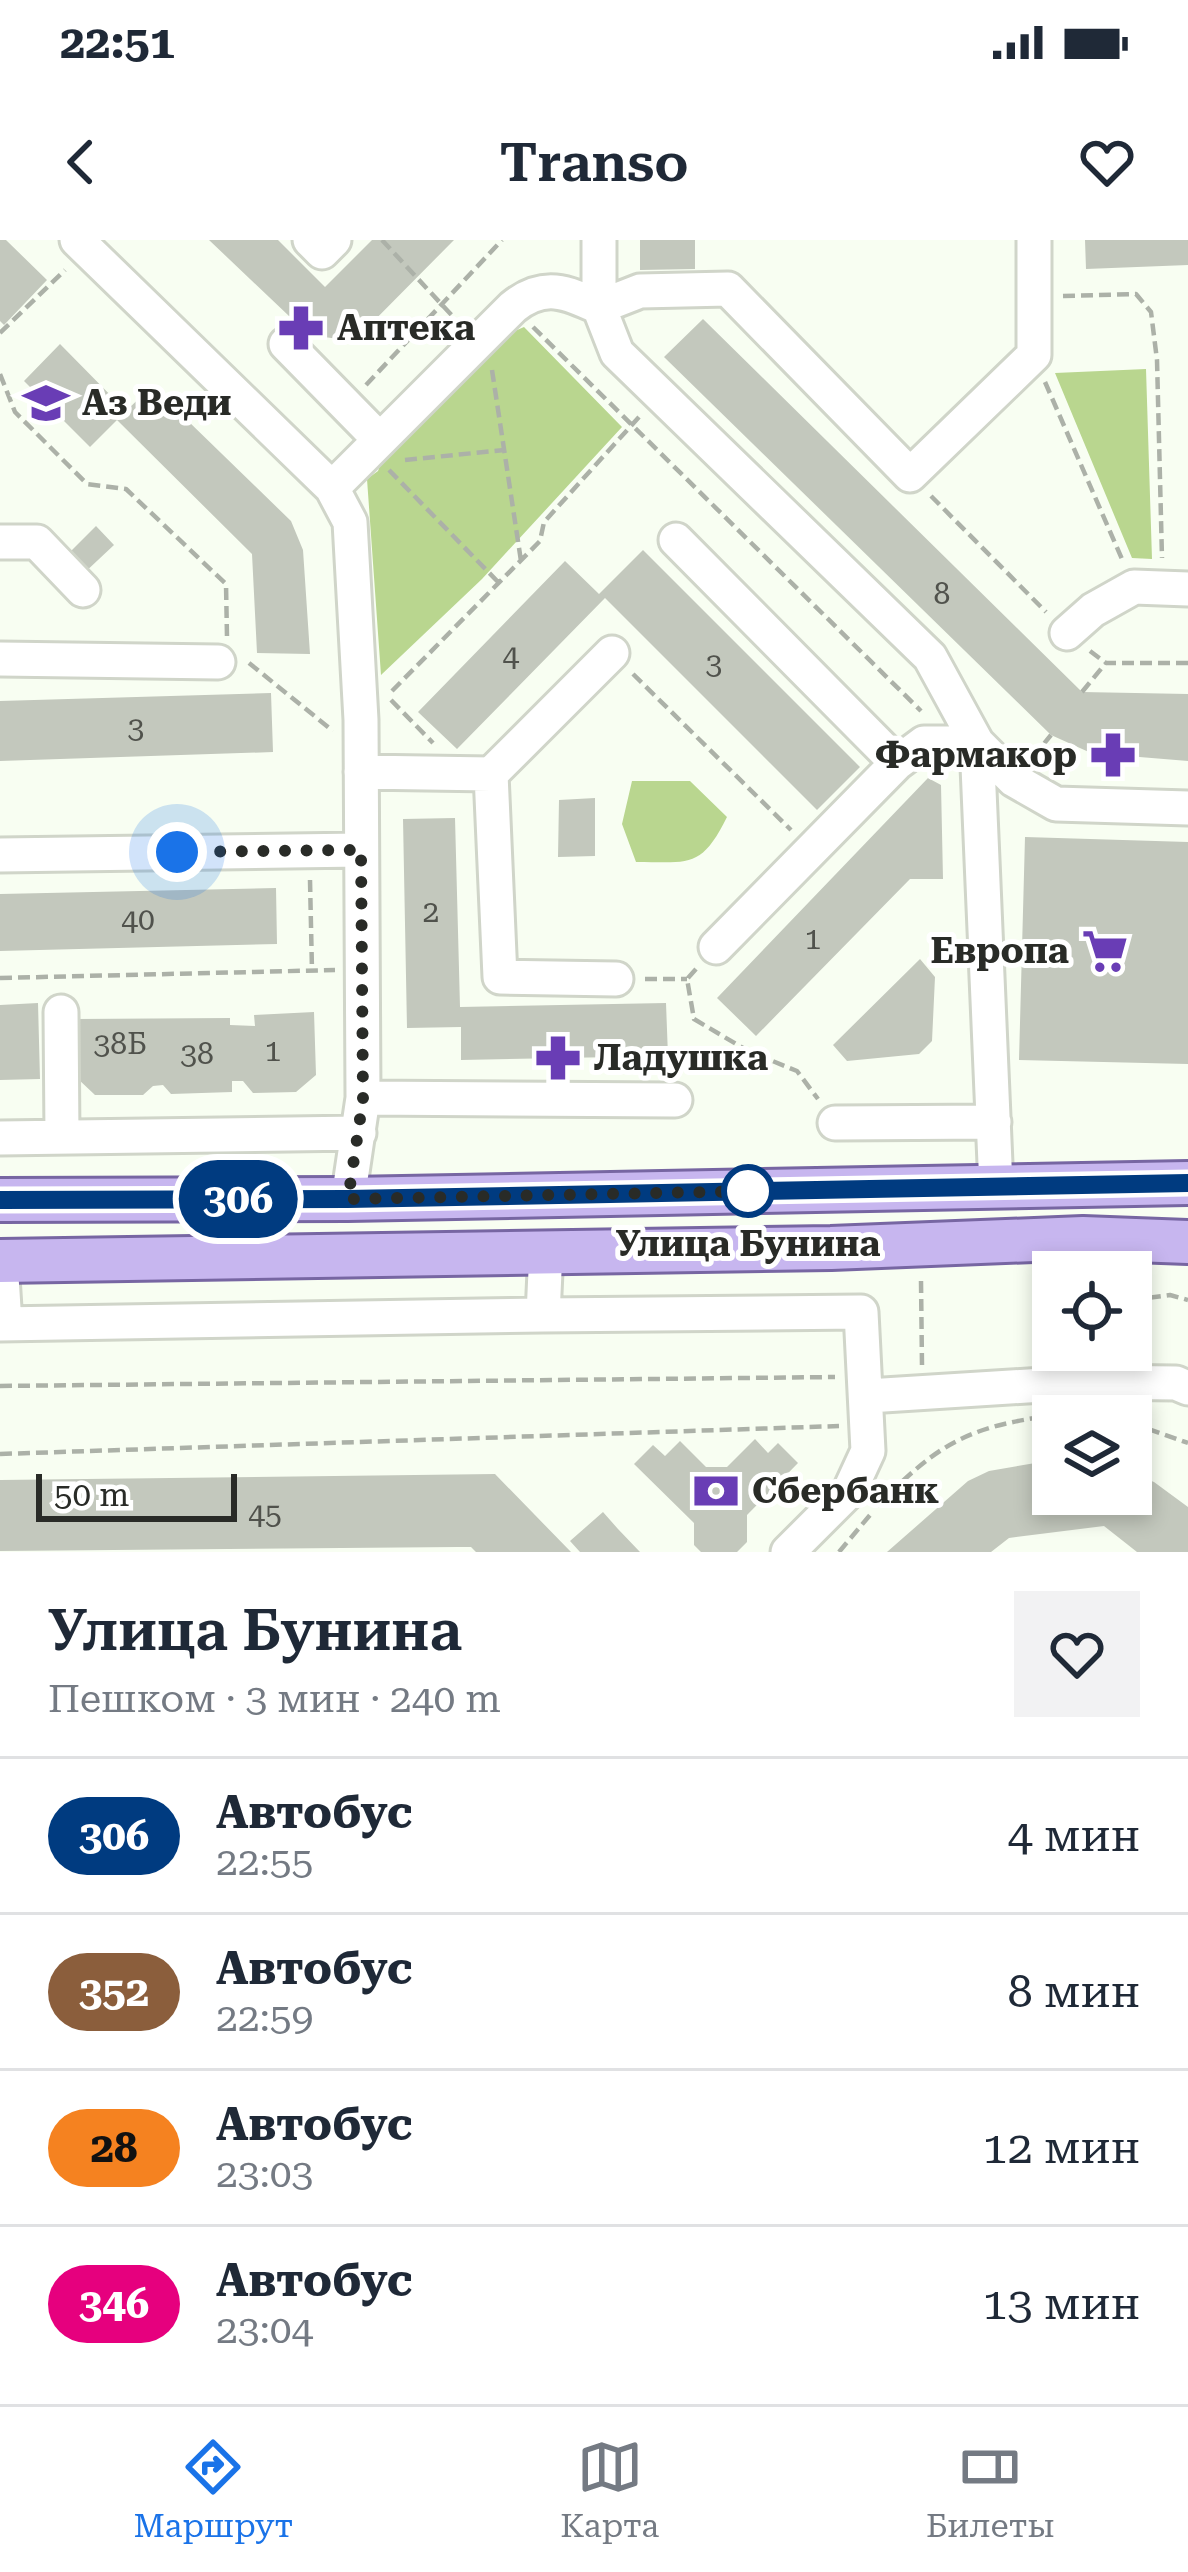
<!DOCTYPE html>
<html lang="ru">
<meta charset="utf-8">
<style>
:root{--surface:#fff;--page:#f2f2f3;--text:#1f2937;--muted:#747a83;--line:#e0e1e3;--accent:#1a73e8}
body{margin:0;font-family:"Roboto Serif",serif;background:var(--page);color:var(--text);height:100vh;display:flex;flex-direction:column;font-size:45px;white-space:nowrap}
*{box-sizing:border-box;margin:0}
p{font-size:39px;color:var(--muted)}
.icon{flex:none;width:66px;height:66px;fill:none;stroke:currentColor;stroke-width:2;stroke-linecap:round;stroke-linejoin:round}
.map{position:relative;height:1312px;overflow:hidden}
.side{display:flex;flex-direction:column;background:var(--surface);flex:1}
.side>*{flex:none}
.badge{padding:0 24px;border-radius:39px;font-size:42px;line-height:78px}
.fabs{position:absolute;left:1032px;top:1011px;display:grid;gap:24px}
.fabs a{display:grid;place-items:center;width:120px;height:120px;border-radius:0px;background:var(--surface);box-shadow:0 6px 18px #0003;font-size:60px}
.scale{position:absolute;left:36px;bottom:30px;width:201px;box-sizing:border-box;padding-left:12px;border:6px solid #292b27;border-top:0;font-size:33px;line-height:42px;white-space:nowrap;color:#292b27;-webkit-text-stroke:9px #fff;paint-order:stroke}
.you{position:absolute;width:60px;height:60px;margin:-30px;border:9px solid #fff;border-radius:50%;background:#1a73e8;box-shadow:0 0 0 18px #1a73e833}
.map>.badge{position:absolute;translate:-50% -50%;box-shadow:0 0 0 6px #fff}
.round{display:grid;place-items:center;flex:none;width:126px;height:126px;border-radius:0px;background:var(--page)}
.head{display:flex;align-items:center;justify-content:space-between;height:204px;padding:0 48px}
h1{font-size:57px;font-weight:600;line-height:90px}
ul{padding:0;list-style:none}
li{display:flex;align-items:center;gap:36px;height:156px;padding:0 48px;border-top:3px solid var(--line)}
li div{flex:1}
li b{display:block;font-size:45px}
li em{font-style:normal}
li .badge{min-width:132px;font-weight:700;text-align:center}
.status{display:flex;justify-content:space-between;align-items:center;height:84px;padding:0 60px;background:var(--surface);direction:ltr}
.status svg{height:33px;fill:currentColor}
header{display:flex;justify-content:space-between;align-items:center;height:156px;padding:0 48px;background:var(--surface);font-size:54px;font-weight:600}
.dock{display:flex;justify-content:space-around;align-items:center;height:168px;border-top:3px solid var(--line);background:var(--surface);font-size:33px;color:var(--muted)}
.dock a{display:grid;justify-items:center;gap:6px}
.dock .active{color:var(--accent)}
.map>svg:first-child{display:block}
.green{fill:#b9d68f}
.building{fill:#c3c8bd}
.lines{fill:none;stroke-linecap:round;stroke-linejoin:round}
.minor-casing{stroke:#d0d5c9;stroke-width:39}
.major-casing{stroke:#7766a2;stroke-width:48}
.path{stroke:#acb1a8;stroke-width:4.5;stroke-dasharray:12 6;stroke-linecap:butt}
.minor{stroke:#fff;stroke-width:33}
.major{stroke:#c7b6ef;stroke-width:42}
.line-casing{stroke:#fff;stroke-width:27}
.line{stroke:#003b80;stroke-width:18}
.walk{stroke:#292b27;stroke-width:12;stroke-dasharray:0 21.6}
.stop-dot{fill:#fff;stroke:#003b80;stroke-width:6}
.labels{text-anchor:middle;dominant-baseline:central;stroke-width:10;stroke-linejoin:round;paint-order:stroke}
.number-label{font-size:30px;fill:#50524c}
.poi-label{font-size:36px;font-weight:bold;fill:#292b27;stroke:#fff;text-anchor:start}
.stop-label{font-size:36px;font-weight:bold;fill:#292b27;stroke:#fff}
</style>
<div class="status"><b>22:51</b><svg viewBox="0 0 49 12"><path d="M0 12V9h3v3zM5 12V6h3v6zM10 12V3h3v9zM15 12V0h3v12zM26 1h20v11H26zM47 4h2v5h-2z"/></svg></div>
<header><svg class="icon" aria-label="back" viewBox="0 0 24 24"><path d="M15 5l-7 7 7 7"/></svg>Transo<svg class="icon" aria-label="heart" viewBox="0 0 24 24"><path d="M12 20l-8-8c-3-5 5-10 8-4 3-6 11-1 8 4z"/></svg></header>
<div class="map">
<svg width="1188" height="1312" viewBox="0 0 1188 1312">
<rect width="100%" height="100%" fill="#f8fef2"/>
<path class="green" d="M524,87L622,187L482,339L381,435L367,239L378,231L384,214L506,95Z
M1146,129L1152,319L1132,318L1055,133Z
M632,541H690L727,577C701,629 690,622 636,622L622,584Z"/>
<path class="building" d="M0,0H6L47,40L4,85L0,81Z
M209,0H278L325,47L372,0H454L354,101L309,95Z
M640,0H695V29L640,30Z
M1085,0H1188V25L1086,29Z
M703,79L1082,452L1188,454V521L1091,513L1051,495L664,117Z
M60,104L126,171L152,146L291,281L303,310L310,414L257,413L252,314L117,180L90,207L24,141Z
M96,286L114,305L82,335L65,317Z
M643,310L860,527L817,570L605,358L457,509L418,472L565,321L599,354Z
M271,453L273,512L0,521V461Z
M928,538L941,545L943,639H910L756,796L717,758Z
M595,558V616L558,617L559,560Z
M455,578L460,767L666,763L668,816L461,820V787L407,788L403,579Z
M1025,597L1188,602V824L1019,820Z
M276,648L277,704L0,711V654Z
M920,719L935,737L932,801L919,814L847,821L833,805Z
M38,763L40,839L0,840V765Z
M314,772L316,835L296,852L253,853L243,841H232V852L171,854L163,845L153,846L143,855H95L77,838L76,779L230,778V785L255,786L254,775Z
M755,1199L768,1213L778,1203L798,1223L747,1275V1302L737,1312H701L694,1305V1283L634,1224L653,1205L665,1216L680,1201L706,1227H727Z
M1053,1220V1254H1131V1233L1154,1242L1188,1267V1312H1137L1104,1286L1009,1298L991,1312H887L968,1241L989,1231Z
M495,1234L571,1312H476L471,1307H458L0,1311V1240Z
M603,1272L618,1289L640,1312H580L570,1301Z"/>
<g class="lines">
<g class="minor-casing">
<path id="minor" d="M77,0L332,248L350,282L361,480L363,858L348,959
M310,0L322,12L334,0
M599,0V67L617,113L930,417L977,503L1014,540L1056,564L1188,568
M286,104L380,200
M332,248L513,67C544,42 566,52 599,67L640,51L728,49L910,235L1034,115V0
M676,300L897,523
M0,302H37L83,350
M1067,393L1093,370L1134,347L1188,349
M0,419L218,422
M361,532L491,534L612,413
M491,534L500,737L616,739
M0,615L361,610
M716,707L897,523L924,503H977L996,947
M61,772L62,896
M363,858L675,860
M835,883L994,882
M0,898L359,893
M546,1010L543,1075L861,1072L868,1211L850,1250L788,1312
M1,1021L5,1084
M0,1084L543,1075
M868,1156L1090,1142L1176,1143L1188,1148"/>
</g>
<g class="major-casing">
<path id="major" d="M0,960L348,959L1188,943
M0,1021L831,1008L1083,998L1188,1002"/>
</g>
<path class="path" d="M382,0L457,81
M1063,56L1136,54L1151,72L1157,120L1162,318
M533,87L921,471
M0,93L65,30
M492,130L521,321
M0,134L15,172L87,244L126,249L226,344L227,397
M1045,142L1122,319
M366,145L502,0
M405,220L504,210
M389,230L499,343
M931,256L1046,372
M1090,411L1106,423H1188
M249,423L333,491
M633,434L791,590
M392,451L540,301L544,282L639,177
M1082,452L1105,424
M391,460L433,503
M1033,517L1051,495
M310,640L312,731
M696,729L687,739L694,779L748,811L797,831L818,859
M0,738L335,730
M645,739H687
M921,1041L922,1126
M1131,1060L1170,1055L1188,1060
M0,1146L835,1137
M1069,1176H1099
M1131,1183L1188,1203
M0,1214L839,1186
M877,1266C931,1212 958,1190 1035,1178
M839,1312L870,1275"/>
<use href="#minor" class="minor"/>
<use href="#major" class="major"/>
</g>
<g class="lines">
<g class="line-casing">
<path id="line" d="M0,960L348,959L1188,943"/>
</g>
<use href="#line" class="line"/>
<path class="walk" d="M177,612L361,610L363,859L348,959L760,951H748"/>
</g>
<defs>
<g id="pharmacy-bare" transform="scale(3.6)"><path d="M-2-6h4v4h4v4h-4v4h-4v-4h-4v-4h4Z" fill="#693db5" stroke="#fff" stroke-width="2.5" paint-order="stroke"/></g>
<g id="school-bare" transform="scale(3.6)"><path d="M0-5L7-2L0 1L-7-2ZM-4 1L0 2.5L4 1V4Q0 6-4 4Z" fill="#693db5" stroke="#fff" stroke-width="2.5" paint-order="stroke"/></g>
<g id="supermarket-bare" transform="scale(3.6)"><path d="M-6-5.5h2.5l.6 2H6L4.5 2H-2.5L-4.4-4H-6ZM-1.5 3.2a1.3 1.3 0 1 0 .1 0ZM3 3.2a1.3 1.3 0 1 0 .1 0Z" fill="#693db5" stroke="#fff" stroke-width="2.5" paint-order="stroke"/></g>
<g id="bank-bare" transform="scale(3.6)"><path d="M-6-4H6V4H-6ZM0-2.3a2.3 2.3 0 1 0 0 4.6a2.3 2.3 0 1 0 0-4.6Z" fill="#693db5" stroke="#fff" stroke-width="2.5" paint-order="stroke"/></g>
</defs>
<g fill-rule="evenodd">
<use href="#pharmacy-bare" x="301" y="88"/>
<use href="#school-bare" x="46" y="163"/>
<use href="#pharmacy-bare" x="1113" y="515"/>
<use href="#supermarket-bare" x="1105" y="711"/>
<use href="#pharmacy-bare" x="558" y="818"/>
<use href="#bank-bare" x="716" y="1251"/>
</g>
<circle class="stop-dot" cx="748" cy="951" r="24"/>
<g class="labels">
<g class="number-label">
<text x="942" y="353">8</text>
<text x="511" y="415">4</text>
<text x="714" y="423">3</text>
<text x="136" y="487">3</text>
<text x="431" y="671">2</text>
<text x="138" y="679">40</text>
<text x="813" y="698">1</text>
<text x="120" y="803">38Б</text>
<text x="273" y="810">1</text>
<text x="197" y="813">38</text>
<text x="265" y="1273">45</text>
</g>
<g class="poi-label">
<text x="337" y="88">Аптека</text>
<text x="82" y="163">Аз Веди</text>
<text x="1077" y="515" text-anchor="end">Фармакор</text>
<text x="1069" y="711" text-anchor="end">Европа</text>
<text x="594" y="818">Ладушка</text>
<text x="752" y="1251">Сбербанк</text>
</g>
<g class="stop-label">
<text x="748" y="1004">Улица Бунина</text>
</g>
</g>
</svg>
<div class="fabs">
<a><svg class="icon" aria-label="locate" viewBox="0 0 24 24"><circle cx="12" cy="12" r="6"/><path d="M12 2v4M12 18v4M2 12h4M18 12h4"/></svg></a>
<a><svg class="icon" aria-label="layers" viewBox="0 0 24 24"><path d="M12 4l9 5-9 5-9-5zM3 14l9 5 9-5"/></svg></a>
</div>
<div class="scale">50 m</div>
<div class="you" style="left:177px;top:612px"></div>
<b class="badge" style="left:238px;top:959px;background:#003b80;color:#fff">306</b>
</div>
<section class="side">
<div class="head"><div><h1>Улица Бунина</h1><p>Пешком · 3 мин · 240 m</p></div><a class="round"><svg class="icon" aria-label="heart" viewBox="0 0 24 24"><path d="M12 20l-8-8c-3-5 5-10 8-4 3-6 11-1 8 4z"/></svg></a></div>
<ul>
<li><span class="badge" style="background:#003b80;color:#fff">306</span><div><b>Автобус</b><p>22:55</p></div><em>4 мин</em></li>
<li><span class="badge" style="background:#8b5e3c;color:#fff">352</span><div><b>Автобус</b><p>22:59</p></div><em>8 мин</em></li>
<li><span class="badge" style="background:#f58220;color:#111">28</span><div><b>Автобус</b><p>23:03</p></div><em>12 мин</em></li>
<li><span class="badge" style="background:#e6007e;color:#fff">346</span><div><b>Автобус</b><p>23:04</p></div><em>13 мин</em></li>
</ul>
</section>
<nav class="dock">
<a class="active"><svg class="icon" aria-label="directions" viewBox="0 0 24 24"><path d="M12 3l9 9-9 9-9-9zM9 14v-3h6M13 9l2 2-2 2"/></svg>Маршрут</a>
<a><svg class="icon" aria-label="map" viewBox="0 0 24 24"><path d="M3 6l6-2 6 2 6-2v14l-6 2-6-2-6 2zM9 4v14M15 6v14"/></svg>Карта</a>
<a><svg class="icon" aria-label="tickets" viewBox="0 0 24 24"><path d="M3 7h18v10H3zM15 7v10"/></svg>Билеты</a>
</nav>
